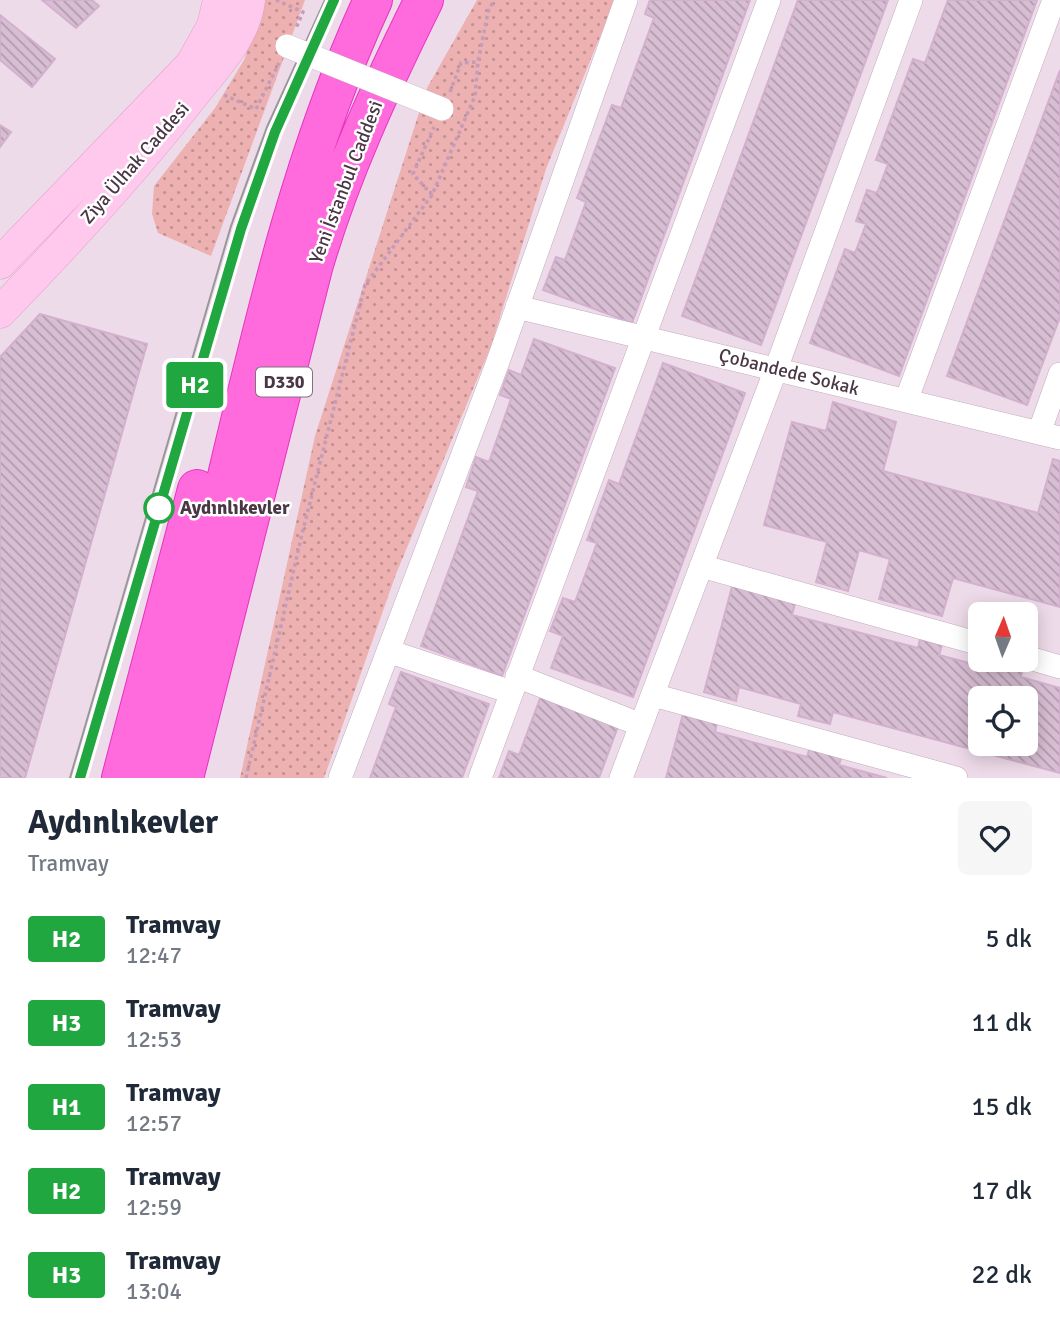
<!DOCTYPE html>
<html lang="tr">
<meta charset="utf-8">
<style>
:root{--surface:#fff;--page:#f6f6f7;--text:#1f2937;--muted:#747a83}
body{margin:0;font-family:Signika,sans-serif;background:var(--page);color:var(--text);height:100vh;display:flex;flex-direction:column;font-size:26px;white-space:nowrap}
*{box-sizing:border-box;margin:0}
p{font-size:23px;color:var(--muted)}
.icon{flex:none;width:38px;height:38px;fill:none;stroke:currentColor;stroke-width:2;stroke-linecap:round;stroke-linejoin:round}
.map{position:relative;height:778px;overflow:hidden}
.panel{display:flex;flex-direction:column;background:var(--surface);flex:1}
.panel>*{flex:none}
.badge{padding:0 14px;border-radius:5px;font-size:24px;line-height:46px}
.needle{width:46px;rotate:2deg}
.controls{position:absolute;left:968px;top:602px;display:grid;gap:14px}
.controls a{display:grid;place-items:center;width:70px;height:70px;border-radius:10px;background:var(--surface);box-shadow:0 4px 18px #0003;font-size:35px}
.map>.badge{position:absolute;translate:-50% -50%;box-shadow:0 0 0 4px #fff}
.round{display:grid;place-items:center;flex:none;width:74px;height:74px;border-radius:10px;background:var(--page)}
.headline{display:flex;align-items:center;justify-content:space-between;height:119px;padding:0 28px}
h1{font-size:33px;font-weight:800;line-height:52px}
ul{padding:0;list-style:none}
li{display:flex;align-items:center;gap:21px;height:84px;padding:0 28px}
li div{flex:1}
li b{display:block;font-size:26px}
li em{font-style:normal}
li .badge{min-width:77px;font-weight:700;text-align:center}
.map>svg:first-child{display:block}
.residential{fill:#eedbe9;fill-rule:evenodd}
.green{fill:url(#green-dots)}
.building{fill:url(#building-back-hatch);stroke:#d3b0cd;stroke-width:2;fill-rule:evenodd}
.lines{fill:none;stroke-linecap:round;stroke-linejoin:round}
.street-casing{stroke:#c2abbc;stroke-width:24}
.secondary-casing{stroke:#e49fce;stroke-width:33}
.highway-casing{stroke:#e732c2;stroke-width:40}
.path{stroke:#c49bbb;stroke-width:3.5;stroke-dasharray:3.5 3.5;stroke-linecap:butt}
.street{stroke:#fff;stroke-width:23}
.secondary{stroke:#ffc9ed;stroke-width:32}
.highway{stroke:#ff6adc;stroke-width:38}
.tram{stroke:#989898;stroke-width:2}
.street-bridge-casing{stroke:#c2abbc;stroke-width:24;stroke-linecap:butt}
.street-bridge{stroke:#fff;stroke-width:23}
.line-casing{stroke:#fff;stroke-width:16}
.line{stroke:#21a73f;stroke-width:10}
.stop-dot{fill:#fff;stroke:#21a73f;stroke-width:3.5}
.labels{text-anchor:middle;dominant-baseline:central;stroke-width:5;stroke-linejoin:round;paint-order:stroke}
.shield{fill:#fff;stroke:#80737e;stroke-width:2}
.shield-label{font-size:18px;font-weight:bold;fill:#4a3746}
.street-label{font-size:19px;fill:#4a3746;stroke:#fff}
.stop-label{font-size:19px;font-weight:bold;fill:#4a3746;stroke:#fff;text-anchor:start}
</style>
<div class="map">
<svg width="1060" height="778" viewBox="0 0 1060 778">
<defs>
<pattern id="green-dots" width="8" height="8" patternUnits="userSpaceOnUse" patternTransform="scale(1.75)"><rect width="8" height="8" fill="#ecb1b0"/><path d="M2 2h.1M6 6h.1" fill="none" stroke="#c19191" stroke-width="1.8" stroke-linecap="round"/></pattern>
<pattern id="building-back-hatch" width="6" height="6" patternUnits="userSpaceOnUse" patternTransform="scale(1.75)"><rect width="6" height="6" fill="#d8bed3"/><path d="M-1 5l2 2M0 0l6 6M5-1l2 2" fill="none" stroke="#b19bad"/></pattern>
</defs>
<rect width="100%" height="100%" fill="#f5e9f2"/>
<path class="residential" d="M0,0H1060V778H0ZM980,614H1026V660H980ZM980,698H1026V744H980Z"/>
<path class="green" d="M265,0H305L211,256L158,233L152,214L154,186L215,108L244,60Z
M477,0H615L546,169L491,346L396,574L324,778H240L315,436L427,88Z"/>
<path class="building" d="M42,0H92L99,6L76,28Z
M650,0H750L632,323L543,290L556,257L565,260L586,202L577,198L612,105L621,108L654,18L645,14Z
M798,0H888L761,345L682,316Z
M948,0H1037L899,376L810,343L845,249L855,253L866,224L856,221L867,190L877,193L888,164L876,160L913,59L925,63Z
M0,15L55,59L32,87L0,60Z
M1060,70V317L1027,405L947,376Z
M0,125L11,132L0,147Z
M40,314L147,344L25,778H0V357Z
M534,339L615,368L502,676L421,646L478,491L466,487L476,457L489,462L511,399L500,395L509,370L521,375Z
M663,363L745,393L633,697L551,668L563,636L550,631L563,598L575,602L597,543L587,540L609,480L619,484Z
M833,402L896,422L883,471L1038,513L1053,459L1060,461V607L953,578L942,616L879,599L890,559L859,550L848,591L816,582L827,542L764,525L792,422L826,431Z
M733,583L796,600L792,615L918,648L920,639L942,645L939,655L1003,672L1006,662L1023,667L1021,677L1060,688V773L833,712L830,724L798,716L801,704L739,687L736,701L704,692ZM980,698H1026V744H980Z
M401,672L489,704L462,778H370L396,707L389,704Z
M542,693L620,721L599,778H499L509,751L519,755Z
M684,710L718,719L715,732L807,757L811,743L843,751L839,765L887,778H666Z"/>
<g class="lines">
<g class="street-casing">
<path id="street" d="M517,307L1060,438
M906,401L1054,0
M1039,433L1060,374
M701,566L980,644
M388,651L511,692
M1026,657L1060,667
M517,676L641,725
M653,695L956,778
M340,778L496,367L626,0
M480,778L769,0
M621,778L776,369L911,0"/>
</g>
<g class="secondary-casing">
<path id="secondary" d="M0,263L191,65L213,26L219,0
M0,312C67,243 133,172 192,96C214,68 245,37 249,0"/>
</g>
<g class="highway-casing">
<path id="highway" d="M121,778L197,489
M152,778C178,672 206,566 231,459C268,303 305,146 373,0
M184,778L313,268C340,175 381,87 424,0"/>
</g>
<path class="path" d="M276,0L303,12L296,28
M450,92L461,63L478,62
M224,95L256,109L279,63
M432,195L413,174L434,127
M246,778L302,534L365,285L432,195L475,96L478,62L488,12L494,0"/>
<use href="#street" class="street"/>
<use href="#secondary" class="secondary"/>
<use href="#highway" class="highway"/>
<path class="tram" d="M202,361L245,217
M70,778L231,226L267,127L325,0"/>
<g class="street-bridge-casing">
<path id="street-bridge" d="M287,46L442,109"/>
</g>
<use href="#street-bridge" class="street-bridge"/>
</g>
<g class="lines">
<g class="line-casing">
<path id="line" d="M80,778L241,229L275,132L334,0"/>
</g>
<use href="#line" class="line"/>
</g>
<circle class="stop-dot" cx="159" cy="508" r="14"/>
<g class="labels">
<rect class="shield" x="256" y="367.5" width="56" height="29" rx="5"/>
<g class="shield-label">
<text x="284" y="382">D330</text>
</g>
<g class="street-label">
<text transform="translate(135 163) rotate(-49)">Ziya Ülhak Caddesi</text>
<text transform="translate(346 182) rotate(-69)">Yeni İstanbul Caddesi</text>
<text transform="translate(789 372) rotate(14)">Çobandede Sokak</text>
</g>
<g class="stop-label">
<text x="180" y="508">Aydınlıkevler</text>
</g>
</g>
</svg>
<div class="controls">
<a><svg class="needle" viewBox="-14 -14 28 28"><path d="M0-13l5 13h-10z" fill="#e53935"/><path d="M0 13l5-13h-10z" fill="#747a83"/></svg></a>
<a><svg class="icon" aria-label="locate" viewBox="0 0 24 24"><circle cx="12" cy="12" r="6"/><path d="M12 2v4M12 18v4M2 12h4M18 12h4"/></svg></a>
</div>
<b class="badge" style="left:195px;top:385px;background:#21a73f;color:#fff">H2</b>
</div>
<section class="panel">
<div class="headline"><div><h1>Aydınlıkevler</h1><p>Tramvay</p></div><a class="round"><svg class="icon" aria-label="heart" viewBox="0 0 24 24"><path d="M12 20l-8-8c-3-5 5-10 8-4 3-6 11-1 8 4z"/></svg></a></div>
<ul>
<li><span class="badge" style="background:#21a73f;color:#fff">H2</span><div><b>Tramvay</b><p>12:47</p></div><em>5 dk</em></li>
<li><span class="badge" style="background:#21a73f;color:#fff">H3</span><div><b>Tramvay</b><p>12:53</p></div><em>11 dk</em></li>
<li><span class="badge" style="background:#21a73f;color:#fff">H1</span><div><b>Tramvay</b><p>12:57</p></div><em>15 dk</em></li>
<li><span class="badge" style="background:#21a73f;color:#fff">H2</span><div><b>Tramvay</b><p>12:59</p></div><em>17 dk</em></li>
<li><span class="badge" style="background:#21a73f;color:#fff">H3</span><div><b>Tramvay</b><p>13:04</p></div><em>22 dk</em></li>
</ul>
</section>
